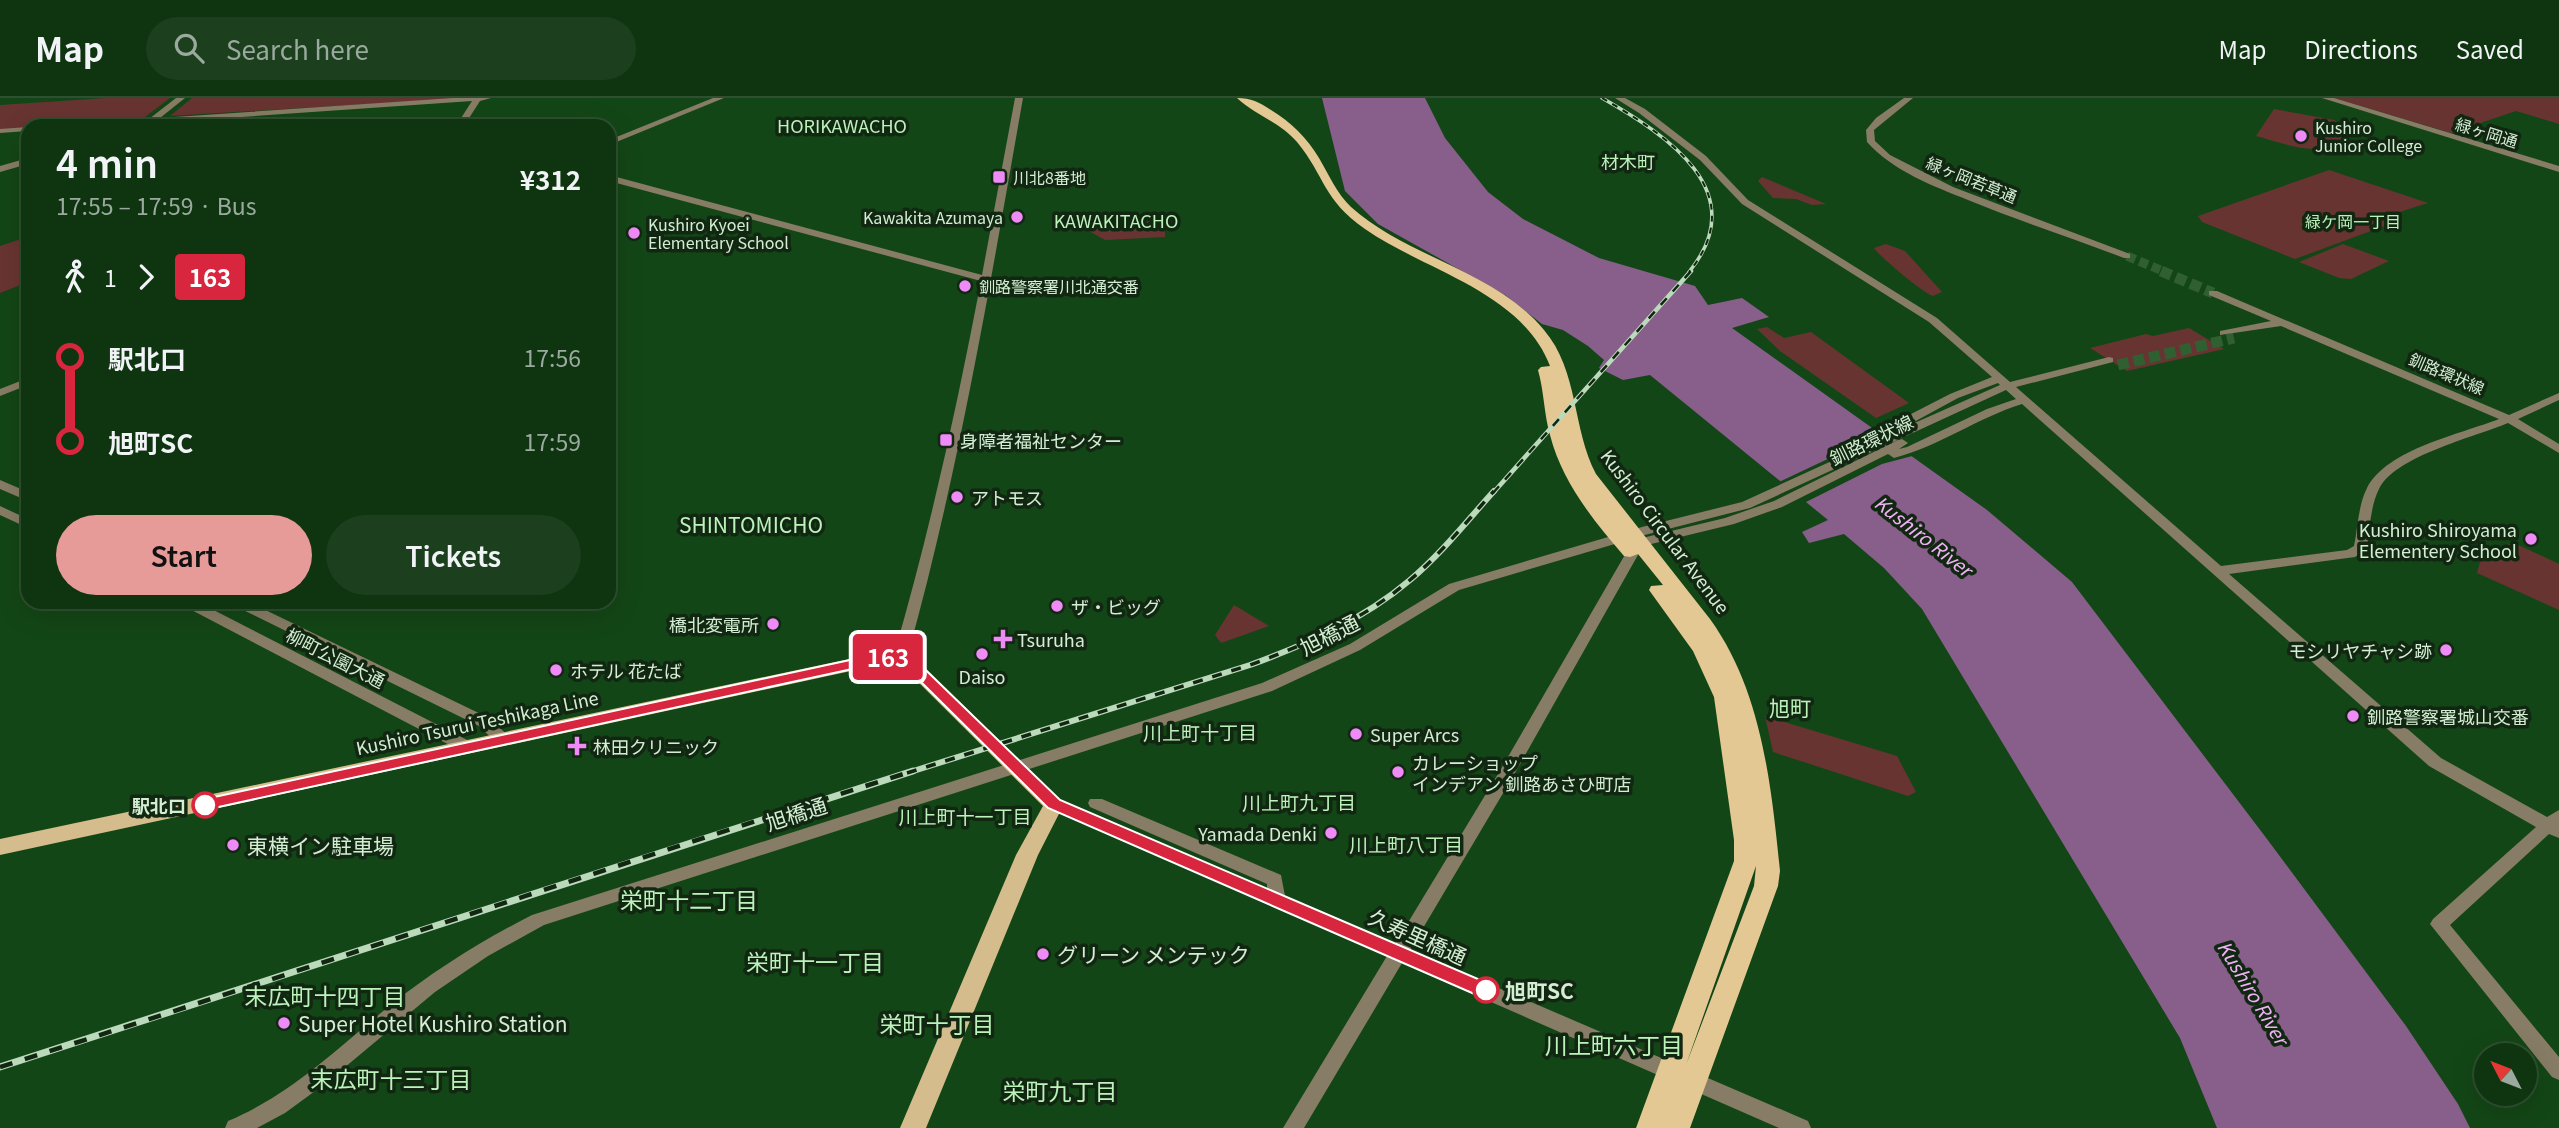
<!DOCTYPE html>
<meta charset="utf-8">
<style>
:root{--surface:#0e3410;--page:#1c3f1e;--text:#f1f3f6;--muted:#9baa9f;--line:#2e4f30;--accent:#e69b98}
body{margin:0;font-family:Georgia,"Noto Sans JP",serif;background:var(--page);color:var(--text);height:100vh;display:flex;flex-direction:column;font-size:26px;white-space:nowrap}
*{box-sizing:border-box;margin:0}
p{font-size:23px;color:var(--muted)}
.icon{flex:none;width:38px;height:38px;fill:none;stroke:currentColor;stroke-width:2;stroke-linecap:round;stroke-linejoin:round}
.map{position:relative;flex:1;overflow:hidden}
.panel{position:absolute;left:21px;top:21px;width:595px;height:490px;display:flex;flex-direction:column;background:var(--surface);border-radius:21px;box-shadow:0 7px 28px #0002,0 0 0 2px var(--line)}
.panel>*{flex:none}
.badge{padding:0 14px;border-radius:5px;font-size:24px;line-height:46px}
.needle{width:46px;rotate:312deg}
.fabs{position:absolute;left:2474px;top:945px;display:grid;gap:14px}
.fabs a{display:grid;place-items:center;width:63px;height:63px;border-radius:50%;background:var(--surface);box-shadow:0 7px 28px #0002,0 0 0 2px var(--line);font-size:35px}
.map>.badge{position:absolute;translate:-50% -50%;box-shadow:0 0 0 4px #fff}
.legs{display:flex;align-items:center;gap:10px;height:77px;padding:0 35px;font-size:23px}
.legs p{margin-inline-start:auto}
.summary{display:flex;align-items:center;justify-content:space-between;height:119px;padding:0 35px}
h1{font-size:38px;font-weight:600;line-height:52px}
.action{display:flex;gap:14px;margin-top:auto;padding:14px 35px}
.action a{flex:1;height:80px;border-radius:42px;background:var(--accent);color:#111;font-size:28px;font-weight:600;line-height:80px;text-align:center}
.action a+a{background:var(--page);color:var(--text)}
ul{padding:0 35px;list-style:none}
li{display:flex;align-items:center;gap:24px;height:84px;font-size:26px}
li i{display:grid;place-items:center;width:10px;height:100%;margin:0 9px;background:currentColor}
li i::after{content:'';width:18px;height:18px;margin:-9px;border:5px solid;border-radius:50%;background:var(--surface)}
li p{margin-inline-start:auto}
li:first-child i{background:linear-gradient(#0000 50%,currentColor 0)}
li:last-child i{background:linear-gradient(currentColor 50%,#0000 0)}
header{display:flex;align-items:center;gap:42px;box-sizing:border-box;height:98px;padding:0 35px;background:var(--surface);border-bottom:2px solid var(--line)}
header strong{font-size:33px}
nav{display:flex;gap:38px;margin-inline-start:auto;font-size:24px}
.search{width:490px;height:63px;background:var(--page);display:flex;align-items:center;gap:18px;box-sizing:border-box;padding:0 24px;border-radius:38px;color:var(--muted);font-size:26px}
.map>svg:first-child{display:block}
.green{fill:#683431}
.water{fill:#875f8a}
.pier{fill:#134616}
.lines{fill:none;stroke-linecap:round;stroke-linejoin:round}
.tertiary-tunnel-far1{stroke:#305f32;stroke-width:9;stroke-dasharray:9 4.5;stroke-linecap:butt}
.tertiary-tunnel{stroke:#305f32;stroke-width:11;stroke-dasharray:11 5;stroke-linecap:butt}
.tertiary{fill:#877c65;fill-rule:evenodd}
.primary{fill:#d4bc8c;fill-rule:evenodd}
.trunk{fill:#e3c894;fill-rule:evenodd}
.rail-far3-casing{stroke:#bbd9bb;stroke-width:3.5}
.rail-far2-casing{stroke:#bbd9bb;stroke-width:4.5}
.rail-far1-casing{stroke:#bbd9bb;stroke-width:6}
.rail-casing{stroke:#bbd9bb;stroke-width:7}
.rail-far3{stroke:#122712;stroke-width:2;stroke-dasharray:6;stroke-linecap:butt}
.rail-far2{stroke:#122712;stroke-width:2.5;stroke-dasharray:9;stroke-linecap:butt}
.rail-far1{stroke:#122712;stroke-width:3.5;stroke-dasharray:10;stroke-linecap:butt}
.rail{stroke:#122712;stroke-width:4.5;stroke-dasharray:13;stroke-linecap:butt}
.line-1{fill:#d7263d;stroke:#fff;stroke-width:2}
.poi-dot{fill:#ef8bf7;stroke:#122712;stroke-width:2.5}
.stop-1-dot{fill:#fff;stroke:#d7263d;stroke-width:3.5}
.labels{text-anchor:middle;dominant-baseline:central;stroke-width:7;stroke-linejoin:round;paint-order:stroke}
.far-poi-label{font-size:16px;fill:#d3eed2;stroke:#122712;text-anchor:start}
.far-street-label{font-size:16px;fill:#d3eed2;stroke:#122712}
.far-neighbourhood-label{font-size:16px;fill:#bcf3bb;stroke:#122712}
.far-quarter-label{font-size:18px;fill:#bcf3bb;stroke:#122712}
.street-label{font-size:18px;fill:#d3eed2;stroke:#122712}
.poi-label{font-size:18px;fill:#d3eed2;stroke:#122712;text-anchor:start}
.stop-label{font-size:18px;font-weight:bold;fill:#d3eed2;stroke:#122712;text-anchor:end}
.water-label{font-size:19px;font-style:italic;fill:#efb2f4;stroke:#122712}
.neighbourhood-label{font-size:19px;fill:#bcf3bb;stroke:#122712}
.quarter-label{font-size:21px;fill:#bcf3bb;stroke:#122712}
.near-street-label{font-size:21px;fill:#d3eed2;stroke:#122712}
.near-poi-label{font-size:21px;fill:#d3eed2;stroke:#122712;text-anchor:start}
.near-stop-label{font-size:21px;font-weight:bold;fill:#d3eed2;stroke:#122712;text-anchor:start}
.near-neighbourhood-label{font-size:23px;fill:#bcf3bb;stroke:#122712}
</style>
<header>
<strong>Map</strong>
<div class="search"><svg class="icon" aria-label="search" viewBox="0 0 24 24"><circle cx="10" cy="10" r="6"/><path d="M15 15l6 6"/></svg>Search here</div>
<nav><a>Map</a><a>Directions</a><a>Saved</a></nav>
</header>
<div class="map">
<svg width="2559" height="1030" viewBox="0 0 2559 1030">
<rect width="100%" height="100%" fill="#134616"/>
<path class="green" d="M106,0H170L145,19L133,23L0,32V7Z
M192,0H466L170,18Z
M2334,0H2559V26L2516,13L2451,35Z
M2274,11L2334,22L2349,31C2331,66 2287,46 2256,38Z
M2329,72L2428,105L2387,118L2398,123L2295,161L2202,124L2198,118Z
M1762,79L1826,106L1812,107L1796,101L1773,100L1758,83Z
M1165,123V139L1105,142L1078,127Z
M18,142L28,145V184L0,195V148Z
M1886,146L1905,153L1942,194L1933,198C1923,195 1879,158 1874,150Z
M2343,146L2389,163L2351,181L2339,180L2299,164Z
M1767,229L1784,240L1811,234L1909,305L1876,320L1780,253L1757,231Z
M2189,230L2224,251L2127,273L2090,250L2146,236L2153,238Z
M2512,444L2559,466V512L2477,475L2480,464Z
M1234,507L1269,528L1221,545L1215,537Z
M1765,618L1897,658L1916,694L1908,698L1773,654Z"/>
<path class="water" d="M1322,0H1425L1445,40L1488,94L1523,121L1599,160L1695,188L1708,207L1742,200L1769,219L1732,230L1987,412L2072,484L2267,741L2406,928L2458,1006L2470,1030H2217L2180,940L1922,511L1884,470L1844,436L1809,445L1802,434L1828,422L1650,277L1623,282L1599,270L1604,262L1588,248L1563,232L1542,226L1505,197L1378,126L1345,93Z"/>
<path class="pier" d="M1877,329L1916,357L1882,366L1802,406L1777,385L1853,349Z"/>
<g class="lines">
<path class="tertiary-tunnel-far1" d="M2127,158L2165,174"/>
<path class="tertiary-tunnel" d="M2161,173L2213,195
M2118,267L2234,240"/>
<path class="tertiary" d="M176,0H185L160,20L453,0H491L480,3L464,28H456L472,3L111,28H71L75,26L149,21Z
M713,0H724L609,47V42Z
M1015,0H1023C990,187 959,373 908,556L901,561L894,556C930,433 957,308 981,183L609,83V77L982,177Z
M1615,0H1625L1645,11L1706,58L1748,102L1937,220L2010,284L2109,259L2113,260V264L2016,289L2221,468L2347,452L2354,448C2358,429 2358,408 2367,390C2387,351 2461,336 2499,321L2281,228L2220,237V233L2271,223L2209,197V193H2217L2509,317L2559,295V302L2518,321L2559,346V355L2508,325C2475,339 2395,358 2379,391C2370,409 2370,431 2367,450L2355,459L2229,476L2441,660L2547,719L2559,712V740L2549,736L2450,827L2559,959V982L2552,979L2430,826L2433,821L2536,729L2429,668L2022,306C1977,320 1940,348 1894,360L1888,356L1782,409L1734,426L1643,448L1515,675L1410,852L1808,1023L1811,1030H1779L1402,865L1304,1030H1283L1387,858L1048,710L1046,706L1048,702L1054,700L1060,702L1267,791V786L1090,709L1088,705L1090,701H1102L1281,777L1285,798L1395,846L1501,671L1630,448L1626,447L1625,443L1459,492L1360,552L1272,593L544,827L488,858L435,894L326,985L285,1015L257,1030H225L228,1023C290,997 337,951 388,909C433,873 481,843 532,817L1262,585L1350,546L1449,486L1642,429L1742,404L1882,340L1876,336L1878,333L1950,296L1992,279L1929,224L1742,106L1700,62L1639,15ZM1998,285L2000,287L1901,331L1958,300ZM2006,292L2016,301L1987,311L1907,349L1899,351L1908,345L1902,341L1898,342L1774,403L1725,420L1638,441L1633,440L1750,410Z
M1904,0H1913L1874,32L1875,43L1890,57L1953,89L2130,156V160H2124C2072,140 2019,123 1968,102C1933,88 1893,73 1867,44L1866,32L1876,20Z
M2322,0H2334L2559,68V74Z
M28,29V33L0,35V31Z
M28,60V66L0,74V68Z
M28,280V287L0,298V291Z
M0,382L28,394V403L0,391Z
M0,408L28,421V430L0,417Z
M180,504H198L473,645L475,649L473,653H461L182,507Z
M231,504H249L489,620L513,642L510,646C498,650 488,636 479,628L233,507Z"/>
<path class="primary" d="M901,550L907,552L1064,706L1038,757L926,1030H900L1016,757L1043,708L897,563L0,757V741Z"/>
<path class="trunk" d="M1237,0C1251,0 1259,4 1271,12C1291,24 1307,40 1319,60C1329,77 1337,96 1351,109C1408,160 1494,172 1544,232C1579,273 1572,331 1596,376L1710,521C1762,593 1771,686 1780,773L1778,788L1690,1030H1636L1734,763V742L1714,599L1693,553L1649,492L1651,488L1663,487L1638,456L1630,459L1624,458C1593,422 1562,384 1550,337C1544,316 1544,293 1538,272L1541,269L1550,268C1521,193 1425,173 1365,131C1323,102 1325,78 1297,44C1280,24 1255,17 1237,0ZM1756,768L1754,788L1686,967Z"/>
<g class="rail-far3-casing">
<path id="rail-far3" d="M1602,0C1667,37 1754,94 1689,174"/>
</g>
<g class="rail-far2-casing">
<path id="rail-far2" d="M1493,395L1691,173"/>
</g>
<g class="rail-far1-casing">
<path id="rail-far1" d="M907,675L1250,567C1307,546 1363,522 1410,482C1441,456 1467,423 1494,393"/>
</g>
<g class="rail-casing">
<path id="rail" d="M0,969C305,872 608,769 913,673"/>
</g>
<use href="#rail-far3" class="rail-far3"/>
<use href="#rail-far2" class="rail-far2"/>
<use href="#rail-far1" class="rail-far1"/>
<use href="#rail" class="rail"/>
</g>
<path class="line-1" d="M901,551L906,553L1060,702L1492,887L1495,892L1492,898L1486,900L1479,898L1048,710L898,561L205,712L197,707L205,701Z"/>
<g class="poi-dot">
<circle cx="2301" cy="38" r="7"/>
<rect x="992" y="72" width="14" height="14" rx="3.5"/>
<circle cx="1017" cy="119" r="7"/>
<circle cx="634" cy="135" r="7"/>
<circle cx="965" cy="188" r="7"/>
<rect x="939" y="335" width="14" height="14" rx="3.5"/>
<circle cx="957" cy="399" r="7"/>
<circle cx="2531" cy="441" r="7"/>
<circle cx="1057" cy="508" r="7"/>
<circle cx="773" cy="526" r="7"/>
<path d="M999.5 530.5h7v7h7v7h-7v7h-7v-7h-7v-7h7z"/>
<circle cx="2446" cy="552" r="7"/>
<circle cx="982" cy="556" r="7"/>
<circle cx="556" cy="572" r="7"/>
<circle cx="2353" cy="618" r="7"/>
<circle cx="1356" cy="636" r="7"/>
<path d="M573.5 637.5h7v7h7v7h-7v7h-7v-7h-7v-7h7z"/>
<circle cx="1398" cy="674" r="7"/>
<circle cx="1331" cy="735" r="7"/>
<circle cx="233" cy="747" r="7"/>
<circle cx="1043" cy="856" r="7"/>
<circle cx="284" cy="925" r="7"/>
</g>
<g class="stop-1-dot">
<circle cx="205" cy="707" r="12"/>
<circle cx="1486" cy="892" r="12"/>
</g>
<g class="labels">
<g class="far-poi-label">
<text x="2315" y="29">Kushiro<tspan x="2315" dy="18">Junior College</tspan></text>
<text x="1013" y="79">川北8番地</text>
<text x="1003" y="119" text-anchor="end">Kawakita Azumaya</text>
<text x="648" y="126">Kushiro Kyoei<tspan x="648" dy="18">Elementary School</tspan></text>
<text x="979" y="188">釧路警察署川北通交番</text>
</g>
<g class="far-street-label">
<text transform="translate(2487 34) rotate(17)">緑ヶ岡通</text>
<text transform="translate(1972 81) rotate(22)">緑ヶ岡若草通</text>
<text transform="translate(2447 275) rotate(23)">釧路環状線</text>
</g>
<g class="far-neighbourhood-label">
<text x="2353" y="123">緑ケ岡一丁目</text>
</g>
<g class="far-quarter-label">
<text x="842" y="27">HORIKAWACHO</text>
<text x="1628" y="63">材木町</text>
<text x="1116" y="122">KAWAKITACHO</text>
</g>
<g class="street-label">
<text transform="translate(1871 341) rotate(-26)">釧路環状線</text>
<text transform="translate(1666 433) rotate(53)">Kushiro Circular Avenue</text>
<text transform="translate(336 559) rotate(27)">柳町公園大通</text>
<text transform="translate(477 624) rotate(-12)">Kushiro Tsurui Teshikaga Line</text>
</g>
<g class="poi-label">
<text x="960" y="342">身障者福祉センター</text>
<text x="971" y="399">アトモス</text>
<text x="2517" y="431" text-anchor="end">Kushiro Shiroyama<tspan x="2517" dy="21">Elementery School</tspan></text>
<text x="1071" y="508">ザ・ビッグ</text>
<text x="759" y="526" text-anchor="end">橋北変電所</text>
<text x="1017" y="541">Tsuruha</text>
<text x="2432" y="552" text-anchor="end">モシリヤチャシ跡</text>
<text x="570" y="572">ホテル 花たば</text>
<text x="982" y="578" text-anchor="middle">Daiso</text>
<text x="2367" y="618">釧路警察署城山交番</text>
<text x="1370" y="636">Super Arcs</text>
<text x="593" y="648">林田クリニック</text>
<text x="1412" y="664">カレーショップ<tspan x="1412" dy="21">インデアン 釧路あさひ町店</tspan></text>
<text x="1317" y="735" text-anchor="end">Yamada Denki</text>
</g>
<g class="stop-label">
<text x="186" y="707">駅北口</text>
</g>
<g class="water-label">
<text transform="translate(1924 437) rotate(38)">Kushiro River</text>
<text transform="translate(2254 894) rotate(59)">Kushiro River</text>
</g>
<g class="neighbourhood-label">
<text x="1200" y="633">川上町十丁目</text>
<text x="1299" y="703">川上町九丁目</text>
<text x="965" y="717">川上町十一丁目</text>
<text x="1406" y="745">川上町八丁目</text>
</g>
<g class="quarter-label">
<text x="751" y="426">SHINTOMICHO</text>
<text x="1790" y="609">旭町</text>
</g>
<g class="near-street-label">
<text transform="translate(1329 536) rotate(-27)">旭橋通</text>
<text transform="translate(796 715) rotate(-18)">旭橋通</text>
<text transform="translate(1418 838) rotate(24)">久寿里橋通</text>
</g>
<g class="near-poi-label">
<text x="247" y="747">東横イン駐車場</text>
<text x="1057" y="856">グリーン メンテック</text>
<text x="298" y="925">Super Hotel Kushiro Station</text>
</g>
<g class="near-stop-label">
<text x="1505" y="892">旭町SC</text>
</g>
<g class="near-neighbourhood-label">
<text x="689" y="801">栄町十二丁目</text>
<text x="815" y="863">栄町十一丁目</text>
<text x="325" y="897">末広町十四丁目</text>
<text x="937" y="925">栄町十丁目</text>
<text x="1614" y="946">川上町六丁目</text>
<text x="391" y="980">末広町十三丁目</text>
<text x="1060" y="992">栄町九丁目</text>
</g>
</g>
</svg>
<div class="fabs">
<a><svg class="needle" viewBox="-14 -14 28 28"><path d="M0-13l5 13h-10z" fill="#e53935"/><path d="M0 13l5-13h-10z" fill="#9baa9f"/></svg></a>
</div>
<b class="badge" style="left:888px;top:559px;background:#d7263d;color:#fff">163</b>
<section class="panel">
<div class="summary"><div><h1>4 min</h1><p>17:55 – 17:59 · Bus</p></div><b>¥312</b></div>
<div class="legs"><svg class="icon" aria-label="walk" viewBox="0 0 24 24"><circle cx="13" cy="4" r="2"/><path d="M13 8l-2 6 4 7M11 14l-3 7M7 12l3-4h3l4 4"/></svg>1<svg class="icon" aria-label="forward" viewBox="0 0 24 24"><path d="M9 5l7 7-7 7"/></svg><b class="badge" style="background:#d7263d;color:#fff">163</b></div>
<ul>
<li><i style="color:#d7263d"></i><b>駅北口</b><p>17:56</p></li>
<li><i style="color:#d7263d"></i><b>旭町SC</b><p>17:59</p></li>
</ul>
<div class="action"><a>Start</a><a>Tickets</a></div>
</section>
</div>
